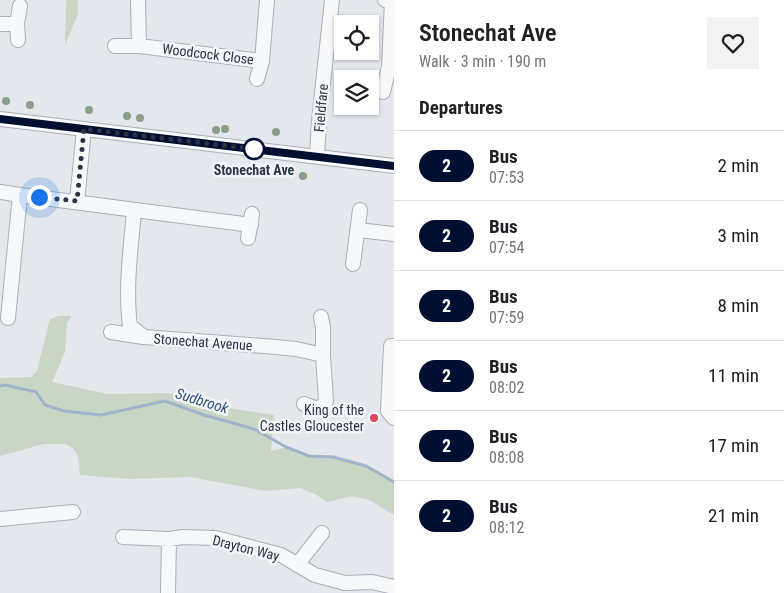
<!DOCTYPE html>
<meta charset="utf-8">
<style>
:root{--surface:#fff;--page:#f2f2f2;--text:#202124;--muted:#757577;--line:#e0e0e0}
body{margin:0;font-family:"Roboto Condensed",sans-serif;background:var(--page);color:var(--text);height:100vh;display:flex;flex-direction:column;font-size:19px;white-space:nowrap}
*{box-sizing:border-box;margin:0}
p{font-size:16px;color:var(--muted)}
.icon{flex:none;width:28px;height:28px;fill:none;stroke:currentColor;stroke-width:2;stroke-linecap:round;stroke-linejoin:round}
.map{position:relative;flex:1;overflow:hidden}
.side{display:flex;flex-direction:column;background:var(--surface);width:390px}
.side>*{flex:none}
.badge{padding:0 10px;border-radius:16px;font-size:18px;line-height:32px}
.controls{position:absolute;left:334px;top:15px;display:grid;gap:10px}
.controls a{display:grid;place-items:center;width:45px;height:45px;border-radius:0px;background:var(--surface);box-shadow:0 1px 4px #0004;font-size:25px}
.you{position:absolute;width:25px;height:25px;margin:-12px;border:4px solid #fff;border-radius:50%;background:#1a73e8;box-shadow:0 0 0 8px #1a73e833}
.map>.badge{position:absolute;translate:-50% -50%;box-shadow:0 0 0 2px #fff}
h2{padding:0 25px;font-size:19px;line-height:45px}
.round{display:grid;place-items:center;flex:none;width:52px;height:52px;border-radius:0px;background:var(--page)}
.summary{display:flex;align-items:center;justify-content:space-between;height:85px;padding:0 25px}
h1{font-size:24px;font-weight:600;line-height:38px}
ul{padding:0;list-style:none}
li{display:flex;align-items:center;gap:15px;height:70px;padding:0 25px;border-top:1px solid var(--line)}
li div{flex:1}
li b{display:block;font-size:19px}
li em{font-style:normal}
li .badge{min-width:55px;font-weight:700;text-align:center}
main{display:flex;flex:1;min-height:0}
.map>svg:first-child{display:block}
.green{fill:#c9d6c5}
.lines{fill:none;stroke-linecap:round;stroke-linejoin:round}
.stream{stroke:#9fb4cc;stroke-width:3}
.minor-casing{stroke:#a9aeb7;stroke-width:16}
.minor{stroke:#f7f8fa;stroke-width:14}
.tree{fill:#899d89}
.line-casing{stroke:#fff;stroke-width:11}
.line{stroke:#000e31;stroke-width:8}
.walk{stroke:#2b3445;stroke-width:5;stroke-dasharray:0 9}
.stop-dot{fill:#fff;stroke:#000e31;stroke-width:2.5}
.poi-dot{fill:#d1495b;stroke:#f4f6f9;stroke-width:2}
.labels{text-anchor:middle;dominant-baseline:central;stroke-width:5;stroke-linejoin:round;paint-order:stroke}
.street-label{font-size:14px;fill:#2b3445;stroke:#f4f6f9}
.stop-label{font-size:14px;font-weight:bold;fill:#2b3445;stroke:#f4f6f9}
.poi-label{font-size:14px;fill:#2b3445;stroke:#f4f6f9;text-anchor:end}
.water-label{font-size:15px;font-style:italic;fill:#34527a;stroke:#f4f6f9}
</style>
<main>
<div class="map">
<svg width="394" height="593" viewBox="0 0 394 593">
<rect width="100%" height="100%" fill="#e4e7ec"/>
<path class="green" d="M66,0H78V14L65,45Z
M59,316H72L67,323L65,352L52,382L107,394L168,393L195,397L235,409L274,415L271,451L286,447L309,456L333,457L366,466L394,482V515L369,500L352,496L327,502L315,494L300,488L266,491L190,477L129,479L80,475C79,462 80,449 65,444H44L0,456V378L31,377L37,371L50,319Z"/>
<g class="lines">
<path class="stream" d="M0,386L5,385L36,392L45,405L64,411L101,415L165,401L204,415L254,429L286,447L309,456L333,457L366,466L394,482"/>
<g class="minor-casing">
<path id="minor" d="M138,0L139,46L262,61L267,0
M385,0L392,1L389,67L394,68
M0,24H17L20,6
M17,24L18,40
M115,46H139
M257,79L262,61
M383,92L389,67
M0,119L394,166
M317,156L319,121L332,0
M0,192L20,195
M77,201L84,129
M134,210C131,248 125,288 130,326L144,337L276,347L296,349L323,355
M358,230L394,234
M248,238L252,214
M353,264L360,210
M8,318L20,195L251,225
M111,332L143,337
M394,346H391L388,411L394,418
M304,404L314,408L323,407L326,401L323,355V328L321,317
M0,519L73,512
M123,537L169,539L183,537L216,538L281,555L315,575L345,583L372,582L394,587
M297,565L322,533
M168,593L169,539"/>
</g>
<use href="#minor" class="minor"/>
</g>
<g class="tree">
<circle cx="6" cy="101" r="4"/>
<circle cx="30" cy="105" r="4"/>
<circle cx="89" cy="110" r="4"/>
<circle cx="127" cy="116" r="4"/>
<circle cx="140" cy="118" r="4"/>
<circle cx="225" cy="129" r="4"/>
<circle cx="216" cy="130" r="4"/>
<circle cx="276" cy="132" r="4"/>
<circle cx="303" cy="176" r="4"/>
</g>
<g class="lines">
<g class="line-casing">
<path id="line" d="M0,119L394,166"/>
</g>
<use href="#line" class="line"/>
<path class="walk" d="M39,197L77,201L84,129L254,149"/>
</g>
<circle class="stop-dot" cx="254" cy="149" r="10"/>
<circle class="poi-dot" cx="374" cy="418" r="5"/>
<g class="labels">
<g class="street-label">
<text transform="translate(208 54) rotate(7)">Woodcock Close</text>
<text transform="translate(321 108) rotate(-85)">Fieldfare</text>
<text transform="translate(203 342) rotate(4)">Stonechat Avenue</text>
<text transform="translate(246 548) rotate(14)">Drayton Way</text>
</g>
<g class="stop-label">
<text x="254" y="170">Stonechat Ave</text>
</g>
<g class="poi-label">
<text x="364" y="410">King of the<tspan x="364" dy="16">Castles Gloucester</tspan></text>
</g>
<g class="water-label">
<text transform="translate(202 401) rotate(17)">Sudbrook</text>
</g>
</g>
</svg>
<div class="controls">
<a><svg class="icon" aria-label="locate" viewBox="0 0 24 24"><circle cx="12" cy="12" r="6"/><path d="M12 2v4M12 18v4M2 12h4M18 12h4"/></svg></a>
<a><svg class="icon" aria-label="layers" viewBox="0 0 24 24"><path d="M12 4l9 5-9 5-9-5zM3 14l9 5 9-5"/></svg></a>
</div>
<div class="you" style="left:39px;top:197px"></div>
</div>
<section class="side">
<div class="summary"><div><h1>Stonechat Ave</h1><p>Walk · 3 min · 190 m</p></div><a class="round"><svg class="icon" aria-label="heart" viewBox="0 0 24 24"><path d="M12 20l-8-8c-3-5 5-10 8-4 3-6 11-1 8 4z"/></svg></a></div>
<h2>Departures</h2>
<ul>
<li><span class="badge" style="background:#000e31;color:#fff">2</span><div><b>Bus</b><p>07:53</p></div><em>2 min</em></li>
<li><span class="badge" style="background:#000e31;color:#fff">2</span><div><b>Bus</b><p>07:54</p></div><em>3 min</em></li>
<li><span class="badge" style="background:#000e31;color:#fff">2</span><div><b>Bus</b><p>07:59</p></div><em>8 min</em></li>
<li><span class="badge" style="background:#000e31;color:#fff">2</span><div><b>Bus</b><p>08:02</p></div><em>11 min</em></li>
<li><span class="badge" style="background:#000e31;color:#fff">2</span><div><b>Bus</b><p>08:08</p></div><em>17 min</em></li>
<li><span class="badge" style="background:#000e31;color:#fff">2</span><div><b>Bus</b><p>08:12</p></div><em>21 min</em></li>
</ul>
</section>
</main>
